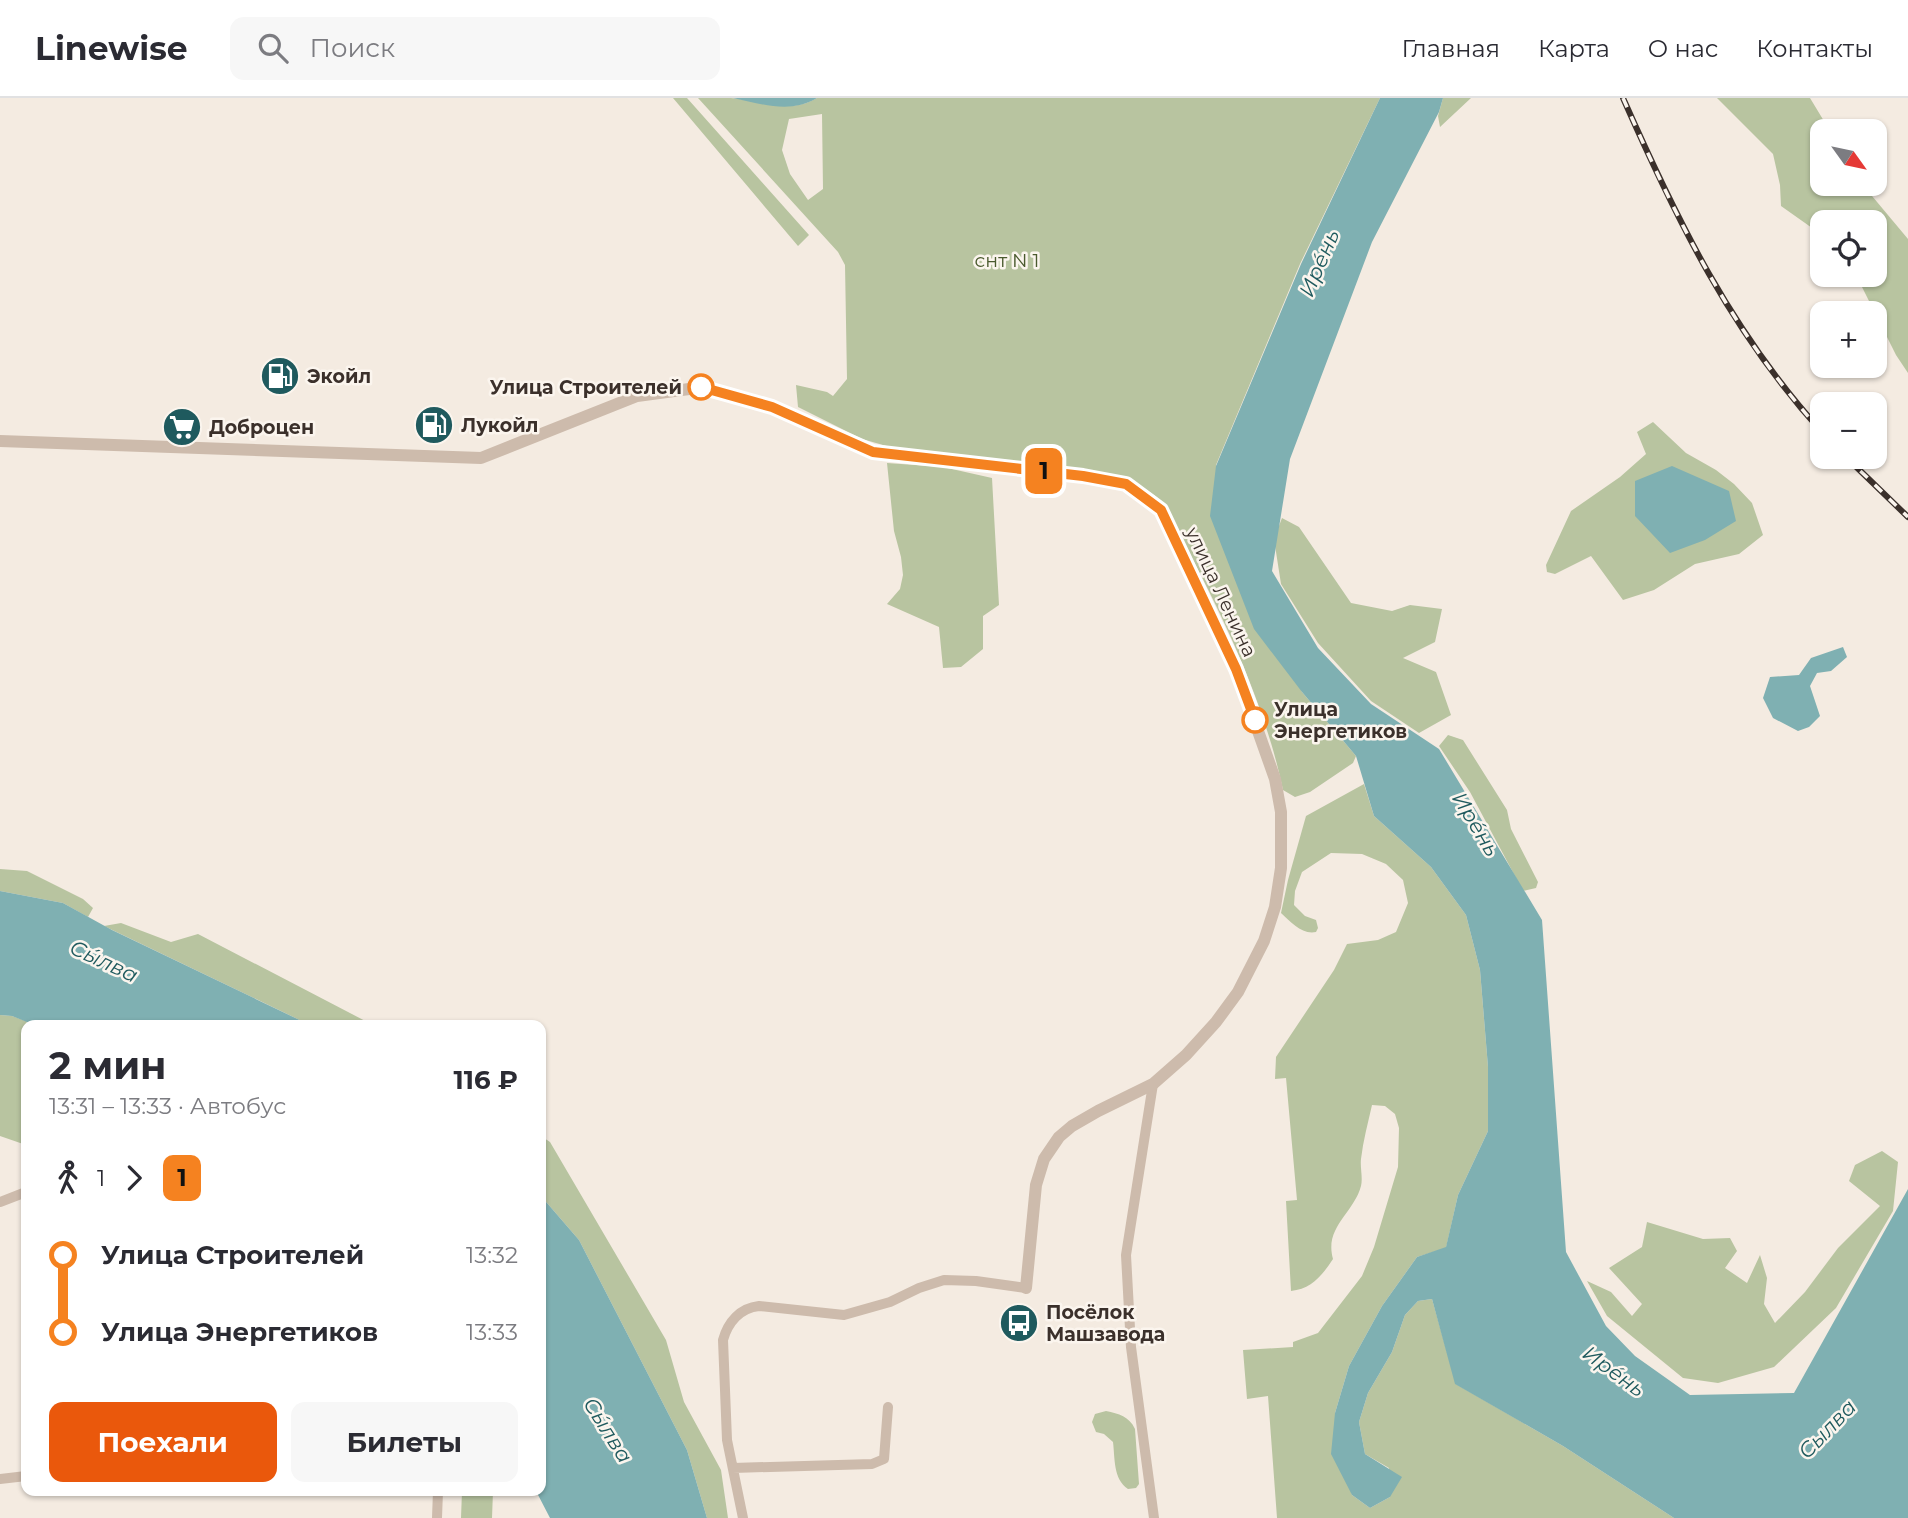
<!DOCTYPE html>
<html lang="ru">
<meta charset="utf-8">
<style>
:root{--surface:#fff;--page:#f7f7f7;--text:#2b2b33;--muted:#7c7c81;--line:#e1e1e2;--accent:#ea580c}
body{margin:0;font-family:Montserrat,sans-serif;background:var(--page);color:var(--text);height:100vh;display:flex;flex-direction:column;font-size:26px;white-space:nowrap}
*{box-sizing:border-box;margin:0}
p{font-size:23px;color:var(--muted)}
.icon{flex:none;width:38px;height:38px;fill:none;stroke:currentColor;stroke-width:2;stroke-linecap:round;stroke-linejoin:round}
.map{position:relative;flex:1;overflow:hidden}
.details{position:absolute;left:21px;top:922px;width:525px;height:476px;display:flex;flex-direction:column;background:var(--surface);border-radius:14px;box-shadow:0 2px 5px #0004}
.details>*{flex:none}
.badge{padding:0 14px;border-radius:10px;font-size:24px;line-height:46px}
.needle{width:46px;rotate:123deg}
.controls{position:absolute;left:1810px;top:21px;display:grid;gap:14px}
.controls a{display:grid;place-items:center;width:77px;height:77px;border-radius:14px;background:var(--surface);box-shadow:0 2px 5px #0004;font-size:35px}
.map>.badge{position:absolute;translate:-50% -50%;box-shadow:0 0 0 4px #fff}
.legs{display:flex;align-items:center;gap:10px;height:77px;padding:0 28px;font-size:23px}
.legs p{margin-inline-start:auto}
.headline{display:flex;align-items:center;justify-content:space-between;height:119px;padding:0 28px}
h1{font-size:38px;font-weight:700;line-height:52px}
.primary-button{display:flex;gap:14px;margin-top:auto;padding:14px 28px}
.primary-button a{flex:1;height:80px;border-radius:14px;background:var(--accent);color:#fff;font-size:28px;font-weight:700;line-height:80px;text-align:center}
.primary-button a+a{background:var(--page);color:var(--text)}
ul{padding:0 28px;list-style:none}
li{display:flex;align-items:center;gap:24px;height:77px;font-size:26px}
li i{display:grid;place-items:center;width:10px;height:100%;margin:0 9px;background:currentColor}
li i::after{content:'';width:18px;height:18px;margin:-9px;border:5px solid;border-radius:50%;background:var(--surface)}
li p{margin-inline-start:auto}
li:first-child i{background:linear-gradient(#0000 50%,currentColor 0)}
li:last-child i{background:linear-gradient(currentColor 50%,#0000 0)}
header{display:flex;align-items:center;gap:42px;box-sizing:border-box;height:98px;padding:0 35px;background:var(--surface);border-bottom:2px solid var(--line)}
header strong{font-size:33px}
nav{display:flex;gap:38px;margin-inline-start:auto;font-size:24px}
.search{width:490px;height:63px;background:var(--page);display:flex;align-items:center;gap:18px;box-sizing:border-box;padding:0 24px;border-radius:14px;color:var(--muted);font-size:26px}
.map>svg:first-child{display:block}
.green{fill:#b8c4a0;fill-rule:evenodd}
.water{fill:#7fb0b2}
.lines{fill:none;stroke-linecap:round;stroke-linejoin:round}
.minor{stroke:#cdbbac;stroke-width:10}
.tertiary{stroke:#cdbbac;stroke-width:12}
.rail-casing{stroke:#3b302b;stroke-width:6}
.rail{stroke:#fbf5ee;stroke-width:3.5;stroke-dasharray:10;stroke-linecap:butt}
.line-1-casing{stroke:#fff;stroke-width:16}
.line-1{stroke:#f58220;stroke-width:10}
.stop-1-dot{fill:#fff;stroke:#f58220;stroke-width:3.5}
.labels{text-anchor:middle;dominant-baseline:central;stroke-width:5;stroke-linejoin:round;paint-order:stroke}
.park-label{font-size:19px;fill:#4a5a2e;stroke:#fbf5ee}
.poi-label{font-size:19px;font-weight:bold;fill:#3b302b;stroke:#fbf5ee;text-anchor:start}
.stop-label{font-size:19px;font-weight:bold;fill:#3b302b;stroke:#fbf5ee;text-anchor:end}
.street-label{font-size:19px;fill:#3b302b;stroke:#fbf5ee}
.water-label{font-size:21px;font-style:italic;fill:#1f5a5e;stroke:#fbf5ee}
</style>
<header>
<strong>Linewise</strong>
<div class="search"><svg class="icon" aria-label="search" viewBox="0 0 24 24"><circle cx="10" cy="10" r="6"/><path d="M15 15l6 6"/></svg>Поиск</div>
<nav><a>Главная</a><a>Карта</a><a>О нас</a><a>Контакты</a></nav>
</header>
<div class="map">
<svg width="1908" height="1420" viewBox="0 0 1908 1420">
<rect width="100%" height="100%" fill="#f4ebe1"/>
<path class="green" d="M673,0H687L809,137L798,148Z
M698,0C709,0 720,0 731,0C761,2 788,17 817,0H1380L1300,166L1216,367L1302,594L1356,658L1353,665L1310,694L1295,699L1283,692C1265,606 1225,522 1184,445C1177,432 1171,413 1161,403C1146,388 1123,381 1104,375L897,351L862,341L798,309L796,287L827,294L833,298L847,281L845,167L838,154ZM822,16L823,91L808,102L790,76L782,52L789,21Z
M1443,0H1471L1440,29L1438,18Z
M1717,0H1810L1830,33H1822V86H1862L1908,141V275L1896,257L1856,177H1874V124H1822V137L1781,108L1780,87L1773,56Z
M1653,324L1686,355L1716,372L1734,386L1752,405L1763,437L1739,456L1695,466L1654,492L1623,502L1591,458L1555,476L1547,474L1546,467L1571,413L1620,379L1646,356L1637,334Z
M887,365L943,369L992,380L999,507L983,518V551L961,569L943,570L939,529L887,506L900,491L903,477L901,459L894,433Z
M1282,420L1299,429L1351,505L1392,513L1410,507L1442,511L1435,544L1403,560L1436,574L1451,617L1419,635L1371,603L1318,545L1281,486L1274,441Z
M1448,637L1463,642L1507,712L1511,731L1538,784L1536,790L1523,793L1470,694L1439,648Z
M1364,686L1374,718L1431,769L1466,817L1480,872L1488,969V1033L1458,1097L1446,1150L1417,1159L1382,1208L1349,1268L1335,1315L1352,1397L1370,1410L1390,1399L1389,1370L1365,1356L1359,1324L1368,1295L1392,1254L1405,1217L1418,1203L1432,1201L1456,1286L1563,1348L1674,1420H1277L1268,1298L1247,1301L1243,1252L1293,1249V1244L1318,1235L1362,1178L1374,1149L1398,1069L1399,1030L1395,1016L1385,1008L1372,1007C1368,1025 1363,1043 1361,1061C1360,1070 1363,1080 1361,1088C1354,1115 1324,1129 1333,1161C1322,1178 1311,1191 1291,1193L1286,1103L1297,1102L1286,980L1275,981L1276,959L1334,872L1347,846L1378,842L1396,834L1408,805L1403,782L1386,766L1362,756L1331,755L1302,774L1295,793L1294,807L1305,818L1316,822L1318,830L1316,834C1302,837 1291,824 1281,815L1288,782L1306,718Z
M0,771L27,773L83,801L93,810L88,819L63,805L0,793Z
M121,825L171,844L198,836L373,927H310L104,828Z
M0,917L12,918L37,927L26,928V1047L0,1038Z
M541,1038L550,1044L666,1242L684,1304L721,1372L728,1420H707L687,1352L579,1142L541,1098Z
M1882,1053L1898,1064L1893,1113L1836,1210L1774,1269L1718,1285L1683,1280L1607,1218L1587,1183L1611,1194L1632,1218L1642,1206L1609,1170L1642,1149L1647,1124L1703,1141L1730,1140L1737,1153L1725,1170L1747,1185L1760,1157L1767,1180L1764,1206L1775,1225L1805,1194L1838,1150L1880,1108L1849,1083L1855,1067Z
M1106,1313C1119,1316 1129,1318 1135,1331L1139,1386L1136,1390L1128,1391C1113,1381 1115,1360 1113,1344L1104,1336L1096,1334L1092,1324L1095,1316Z
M462,1393H493L492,1420H461Z"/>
<path class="water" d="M733,0H817C791,16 761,6 733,0Z
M1380,0H1443L1439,14L1372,144L1290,361L1272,473L1318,550L1371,606L1439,651L1542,822L1566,1154L1606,1228L1635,1258L1690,1297L1794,1295L1908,1091V1420H1674L1563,1348L1455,1286L1432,1201L1418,1203L1405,1217L1392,1254L1368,1295L1359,1324L1365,1356L1402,1379L1390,1399L1370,1410L1352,1397L1331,1356L1335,1315L1349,1268L1382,1208L1417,1159L1446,1149L1458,1097L1488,1033V969L1480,872L1466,817L1431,769L1374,718L1356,658L1302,594L1254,531L1210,418L1216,368L1301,166Z
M1672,368L1729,393L1736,423L1705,442L1670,455L1635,418V383Z
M1843,549L1847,559L1831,573L1817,575L1810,588L1820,618L1809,629L1798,633L1773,620L1763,600L1770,579L1799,577L1811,560Z
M0,793L63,805L112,832L310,927L37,928L12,918L0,917Z
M541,1098L579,1142L687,1352L707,1420H550L536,1393H541Z"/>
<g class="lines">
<path class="minor" d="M1153,986L1126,1157L1131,1249L1154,1420
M0,1104L26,1094
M733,1370L872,1366L884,1361L888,1309
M0,1381L26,1378
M437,1420L438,1393
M743,1420L727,1342L723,1242C728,1224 740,1210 759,1208L844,1217L890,1204L919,1190L944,1182L976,1183L1026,1190"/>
<path class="tertiary" d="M0,343L481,360L637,298L704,289L772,308L873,354L1083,378L1126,386L1161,412L1236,571L1275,681L1281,714V770L1275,809L1264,843L1238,894L1216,924L1186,957L1153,986L1098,1013L1072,1028L1059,1039L1044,1061L1036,1087L1026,1190"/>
<g class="rail-casing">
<path id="rail" d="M1623,0C1677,122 1731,234 1822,334
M1846,359L1908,419"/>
</g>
<use href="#rail" class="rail"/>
</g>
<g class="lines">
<g class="line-1-casing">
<path id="line-1" d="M701,289L772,309L873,354L1083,378L1126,386L1161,412L1236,571L1255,622"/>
</g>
<use href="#line-1" class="line-1"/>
</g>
<defs>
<g id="fuel-disc" transform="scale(2.0125)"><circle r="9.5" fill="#1f5a5e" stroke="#fbf5ee"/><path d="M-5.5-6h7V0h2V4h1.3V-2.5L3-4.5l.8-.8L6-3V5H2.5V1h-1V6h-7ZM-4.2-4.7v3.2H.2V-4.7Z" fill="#fff"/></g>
<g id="supermarket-disc" transform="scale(2.0125)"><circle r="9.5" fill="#1f5a5e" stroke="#fbf5ee"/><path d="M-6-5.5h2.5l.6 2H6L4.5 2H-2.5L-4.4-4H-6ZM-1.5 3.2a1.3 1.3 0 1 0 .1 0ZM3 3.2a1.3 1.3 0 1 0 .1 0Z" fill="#fff"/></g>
<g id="bus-disc" transform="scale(2.0125)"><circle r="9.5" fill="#1f5a5e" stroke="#fbf5ee"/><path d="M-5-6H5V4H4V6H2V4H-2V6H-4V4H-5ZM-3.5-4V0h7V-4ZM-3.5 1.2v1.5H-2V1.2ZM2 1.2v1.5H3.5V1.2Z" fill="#fff"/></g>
</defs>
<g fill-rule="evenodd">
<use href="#fuel-disc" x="280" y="278"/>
<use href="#fuel-disc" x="434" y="327"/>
<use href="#supermarket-disc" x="182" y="329"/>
<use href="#bus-disc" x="1019" y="1225"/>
</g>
<g class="stop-1-dot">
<circle cx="701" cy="289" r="12"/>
<circle cx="1255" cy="622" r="12"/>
</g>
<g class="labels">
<g class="park-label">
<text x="1007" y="162">снт N 1</text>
</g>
<g class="poi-label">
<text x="307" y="278">Экойл</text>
<text x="461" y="327">Лукойл</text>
<text x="209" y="329">Доброцен</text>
<text x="1046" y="1214">Посёлок<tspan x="1046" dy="22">Машзавода</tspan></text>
</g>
<g class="stop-label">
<text x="682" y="289">Улица Строителей</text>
<text x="1274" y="611" text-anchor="start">Улица<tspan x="1274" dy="22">Энергетиков</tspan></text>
</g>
<g class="street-label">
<text transform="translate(1221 494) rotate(65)">улица Ленина</text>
</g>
<g class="water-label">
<text transform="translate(1319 165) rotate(-67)">Ире́нь</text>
<text transform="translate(1476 726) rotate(59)">Ире́нь</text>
<text transform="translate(104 863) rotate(25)">Сы́лва</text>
<text transform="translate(1614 1273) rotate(36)">Ире́нь</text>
<text transform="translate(1827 1331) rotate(-46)">Сылва</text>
<text transform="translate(608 1332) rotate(58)">Сы́лва</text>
</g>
</g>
</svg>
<div class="controls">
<a><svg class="needle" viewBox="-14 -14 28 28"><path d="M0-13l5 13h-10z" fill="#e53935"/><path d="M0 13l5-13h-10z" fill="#7c7c81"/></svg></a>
<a><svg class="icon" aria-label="locate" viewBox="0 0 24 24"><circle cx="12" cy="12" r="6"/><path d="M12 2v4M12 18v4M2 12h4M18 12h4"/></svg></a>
<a>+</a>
<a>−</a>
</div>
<b class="badge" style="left:1044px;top:373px;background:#f58220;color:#111">1</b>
<section class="details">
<div class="headline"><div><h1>2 мин</h1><p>13:31 – 13:33 · Автобус</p></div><b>116 ₽</b></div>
<div class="legs"><svg class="icon" aria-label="walk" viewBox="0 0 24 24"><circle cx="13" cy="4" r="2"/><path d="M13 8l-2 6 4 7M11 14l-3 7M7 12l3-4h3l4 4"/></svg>1<svg class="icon" aria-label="forward" viewBox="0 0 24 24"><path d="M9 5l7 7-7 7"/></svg><b class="badge" style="background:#f58220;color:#111">1</b></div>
<ul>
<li><i style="color:#f58220"></i><b>Улица Строителей</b><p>13:32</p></li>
<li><i style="color:#f58220"></i><b>Улица Энергетиков</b><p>13:33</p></li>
</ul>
<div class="primary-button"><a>Поехали</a><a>Билеты</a></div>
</section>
</div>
